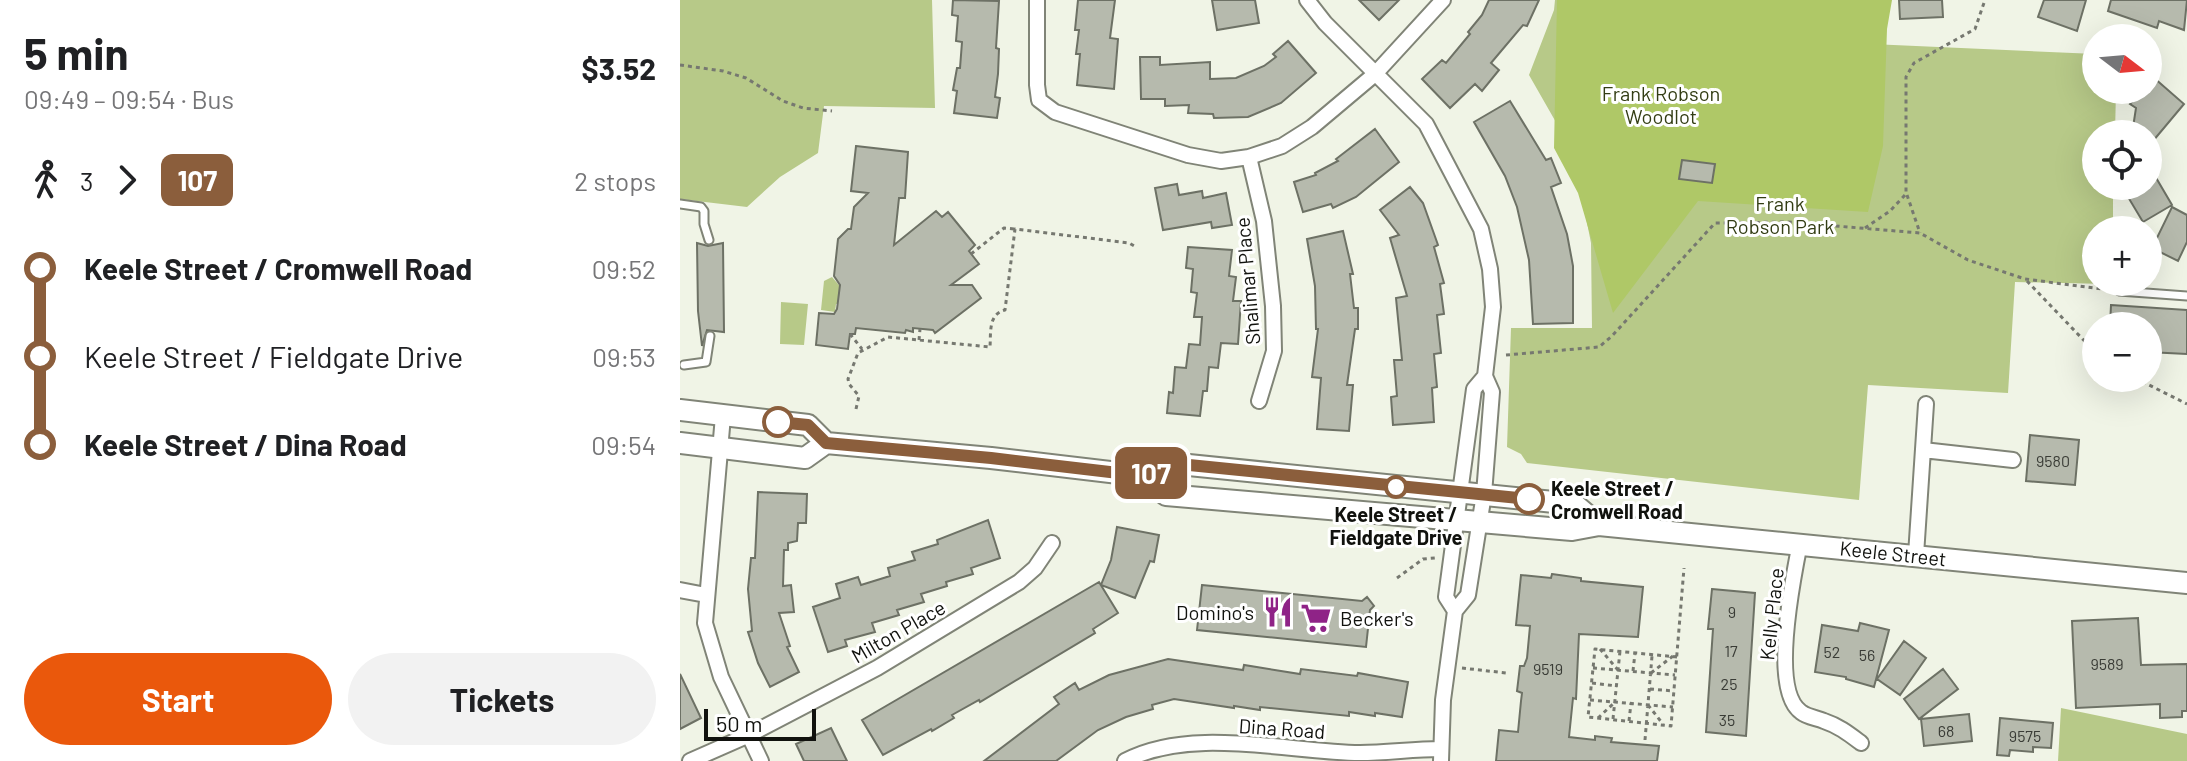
<!DOCTYPE html>
<meta charset="utf-8">
<style>
:root{--surface:#fff;--page:#f2f2f2;--text:#202124;--muted:#757577;--accent:#ea580c}
body{margin:0;font-family:Barlow,sans-serif;background:var(--page);color:var(--text);height:100vh;display:flex;flex-direction:column;font-size:30px;white-space:nowrap}
*{box-sizing:border-box;margin:0}
p{font-size:26px;color:var(--muted)}
.icon{flex:none;width:44px;height:44px;fill:none;stroke:currentColor;stroke-width:2;stroke-linecap:round;stroke-linejoin:round}
.map{position:relative;flex:1;overflow:hidden}
.sheet{display:flex;flex-direction:column;background:var(--surface);width:680px}
.sheet>*{flex:none}
.badge{padding:0 16px;border-radius:12px;font-size:28px;line-height:52px}
.needle{width:52px;rotate:106deg}
.fabs{position:absolute;left:1402px;top:24px;display:grid;gap:16px}
.fabs a{display:grid;place-items:center;width:80px;height:80px;border-radius:50%;background:var(--surface);box-shadow:0 8px 32px #0002;font-size:40px}
.scale{position:absolute;left:24px;bottom:20px;width:112px;box-sizing:border-box;padding-left:8px;border:4px solid #11120e;border-top:0;font-size:22px;line-height:28px;white-space:nowrap;color:#11120e;-webkit-text-stroke:6px #fff;paint-order:stroke}
.map>.badge{position:absolute;translate:-50% -50%;box-shadow:0 0 0 4px #fff}
.legs{display:flex;align-items:center;gap:12px;height:88px;padding:0 24px;font-size:26px}
.legs p{margin-inline-start:auto}
.headline{display:flex;align-items:center;justify-content:space-between;height:136px;padding:0 24px}
h1{font-size:44px;font-weight:700;line-height:60px}
.primary-button{display:flex;gap:16px;margin-top:auto;padding:16px 24px}
.primary-button a{flex:1;height:92px;border-radius:48px;background:var(--accent);color:#fff;font-size:32px;font-weight:700;line-height:92px;text-align:center}
.primary-button a+a{background:var(--page);color:var(--text)}
ul{padding:0 24px;list-style:none}
li{display:flex;align-items:center;gap:28px;height:88px;font-size:30px}
li i{display:grid;place-items:center;width:12px;height:100%;margin:0 10px;background:currentColor}
li i::after{content:'';width:20px;height:20px;margin:-10px;border:6px solid;border-radius:50%;background:var(--surface)}
li p{margin-inline-start:auto}
li:first-child i{background:linear-gradient(#0000 50%,currentColor 0)}
li:last-child i{background:linear-gradient(currentColor 50%,#0000 0)}
main{display:flex;flex:1;min-height:0}
.map>svg:first-child{display:block}
.green{fill:#b7c988}
.forest{fill:#afc867}
.building{fill:#b6baad;stroke:#6d7165;stroke-width:2}
.lines{fill:none;stroke-linecap:round;stroke-linejoin:round}
.lane-casing{stroke:#808477;stroke-width:11}
.street-casing{stroke:#808477;stroke-width:18}
.secondary-casing{stroke:#808477;stroke-width:24}
.path{stroke:#767870;stroke-width:3;stroke-dasharray:4 4;stroke-linecap:butt}
.lane{stroke:#fff;stroke-width:7}
.street{stroke:#fff;stroke-width:14}
.secondary{stroke:#fff;stroke-width:20}
.line-1-casing{stroke:#fff;stroke-width:18}
.line-1{stroke:#8b5e3c;stroke-width:12}
.stop-1-dot{fill:#fff;stroke:#8b5e3c;stroke-width:4}
.labels{text-anchor:middle;dominant-baseline:central;stroke-width:6;stroke-linejoin:round;paint-order:stroke}
.number-label{font-size:16px;fill:#3a3c36}
.park-label{font-size:20px;fill:#333d14;stroke:#fff}
.street-label{font-size:20px;fill:#11120e;stroke:#fff}
.stop-label{font-size:20px;font-weight:bold;fill:#11120e;stroke:#fff;text-anchor:start}
.poi-label{font-size:20px;fill:#11120e;stroke:#fff;text-anchor:end}
</style>
<main>
<section class="sheet">
<div class="headline"><div><h1>5 min</h1><p>09:49 – 09:54 · Bus</p></div><b>$3.52</b></div>
<div class="legs"><svg class="icon" aria-label="walk" viewBox="0 0 24 24"><circle cx="13" cy="4" r="2"/><path d="M13 8l-2 6 4 7M11 14l-3 7M7 12l3-4h3l4 4"/></svg>3<svg class="icon" aria-label="forward" viewBox="0 0 24 24"><path d="M9 5l7 7-7 7"/></svg><b class="badge" style="background:#8b5e3c;color:#fff">107</b><p>2 stops</p></div>
<ul>
<li><i style="color:#8b5e3c"></i><b>Keele Street / Cromwell Road</b><p>09:52</p></li>
<li><i style="color:#8b5e3c"></i><span>Keele Street / Fieldgate Drive</span><p>09:53</p></li>
<li><i style="color:#8b5e3c"></i><b>Keele Street / Dina Road</b><p>09:54</p></li>
</ul>
<div class="primary-button"><a>Start</a><a>Tickets</a></div>
</section>
<div class="map">
<svg width="1507" height="761" viewBox="0 0 1507 761">
<rect width="100%" height="100%" fill="#f0f4e6"/>
<path class="green" d="M0,0H252L255,108L144,106L138,153L100,177L67,207L0,199Z
M875,0H1193L1191,44L1416,54V90H1436L1435,134H1416V186H1433V230H1416V282L1426,284L1335,282L1328,393L1188,385L1179,500L847,463L841,454L827,447L831,328H912L911,243L893,152L849,75L874,10Z
M152,277L164,291L163,303L156,304L155,312L141,310L144,281Z
M101,302L128,304L124,345L100,344Z
M1381,708L1507,734V761H1378Z"/>
<path class="forest" d="M877,0H1212L1207,29L1203,146L1188,212L1018,201L933,313L898,193L874,148Z"/>
<path class="building" d="M273,0L319,1L316,48L319,49L318,74L315,97L320,98L317,118L274,113L277,91L273,90L277,68H280L282,42L276,41L278,16L272,15Z
M398,0H435L430,38L438,39L434,89L397,85L400,54H396L399,30H395Z
M532,0H575L579,23L537,30Z
M679,0H719L699,20Z
M809,0H859L847,26L843,25L811,63L819,70L802,91L795,84L770,108L742,79L762,60L766,63L790,34L788,32L802,15Z
M1219,0H1262L1263,17L1220,19Z
M1364,0H1406L1397,31L1358,17Z
M1431,0H1507L1504,30L1479,21L1477,28L1428,11Z
M608,41L636,73L601,103L568,117L534,118L533,114L508,113L509,105L485,106V99H461L460,57H480V65L530,62V79L556,78L584,66L596,57L593,54Z
M1473,77L1504,104L1468,147V134H1452L1456,108L1450,104L1462,90H1468V83Z
M830,101L866,160L871,158L881,183L871,187L887,234L893,266V323L853,324L849,260L837,207L825,176L794,122Z
M695,129L719,162L676,197L653,208L651,204L623,212L614,182L636,175L635,173L658,161L656,159Z
M176,146L228,152L225,198H219L214,245L256,211L262,217L268,212L295,245L289,251L299,264L271,285H292L301,298L255,333L253,330L233,328V332L226,330L225,333L176,328L175,334H170L168,349L136,345L139,313L154,314L157,309L160,285L154,276L158,239L168,229H171L174,207L188,193L171,191Z
M1002,160L1035,164L1032,183L999,179Z
M1468,164L1492,205L1463,222L1445,192L1456,186H1468Z
M497,184L499,195L522,191L523,198L546,193L552,225L532,228L531,222L483,230L475,188Z
M730,187L743,203L758,245L754,247L764,283L760,284L764,314L757,315L761,353L754,354L757,387L752,388L754,422L713,425L711,397L717,396L714,360H722L716,298L727,296L710,238L719,235L700,210Z
M1492,207L1507,215V242L1498,261L1472,248Z
M663,231L673,274H670L674,308H678V329H675L667,385H673L669,431L637,429L641,378L632,377L638,329H636L635,286L627,239Z
M17,243L28,246L43,243L44,332L27,330L22,346L18,311Z
M508,247L552,250L549,276L556,277L553,301H561L558,344L541,343L538,368L529,367L527,391H523L520,416L487,413L489,392L493,393L495,367L506,368L509,344L520,345L522,317H514L517,293L511,292L513,269L506,268Z
M1431,305L1507,310V354L1468,352V326H1430Z
M1350,435L1399,440L1395,485L1346,481Z
M78,492L127,494L126,523H118L117,541L108,543V550H104L103,586L111,585L114,612L99,613L110,646L107,647L119,672L90,687L78,663L68,632L72,631L68,589L71,558H75Z
M308,520L320,558L291,568L293,574L266,582L267,586L241,594L244,602L217,610L219,615L192,623L195,632L165,640L167,646L148,652L133,607L160,598L156,584L178,577L181,585L210,576L208,568L235,560L232,552L258,544L257,540Z
M437,527L479,535L474,562L470,561L455,598L421,585L431,560Z
M872,574L901,578V581L963,587L958,637L899,634L896,699L893,698L889,737L915,740V736L932,738L931,742L979,746L977,761H816L819,730L838,732L841,701L842,693L837,691L840,666H844L847,658L850,626L836,625L841,575L871,578Z
M419,582L438,613L413,629L415,633L300,702L299,700L272,715L274,718L252,731L251,729L203,755L182,720Z
M522,585L682,601L687,597L694,606L690,610L686,647L517,630Z
M1032,589L1075,593L1066,736L1026,732L1033,629H1028Z
M1458,618L1461,665L1507,664V711H1502V717L1480,718V704L1396,708L1392,621Z
M1180,623L1209,630L1194,687L1166,679V677L1135,672L1142,625L1178,631Z
M1224,641L1246,658L1220,695L1197,679Z
M488,659L563,670L564,665L620,674L621,669L677,676L678,673L728,682L722,717L695,713V716L669,712V716L580,707V710L554,706V708L494,699L472,705L473,709L446,717L418,730L376,761H304L379,704L374,697L395,683L399,690L429,675Z
M1263,669L1278,689L1239,719L1224,699Z
M0,674L21,718L0,729Z
M1289,714L1292,741L1244,746L1241,719Z
M1320,718L1373,723L1371,748L1353,747V752L1330,750L1329,756L1317,755Z
M151,728L167,761H124L116,744Z"/>
<g class="lines">
<g class="lane-casing">
<path id="lane" d="M0,204L21,207L24,211V224L29,240
M1439,291L1507,296
M4,365L26,362L30,336"/>
</g>
<g class="street-casing">
<path id="street" d="M357,0V85L359,100L375,112L508,155L541,161L569,157L602,146L632,127L695,74L763,0
M627,0L645,23L746,124L801,229L810,269L813,307L805,376L812,392L804,494L788,595L775,611L763,700L761,761
M569,157L584,221L593,306L594,351L579,401
M43,416L25,623L41,677L81,761
M1243,450L1333,460
M1120,543C1113,578 1090,690 1121,712C1127,717 1137,718 1144,721C1159,726 1169,734 1181,743
M1236,555L1246,404
M0,590L26,595
M775,611L766,597L794,389L805,376
M10,761L69,735L197,668L339,582L355,568L372,543
M445,761C510,726 608,752 680,753C707,753 733,749 760,749"/>
</g>
<g class="secondary-casing">
<path id="secondary" d="M0,410L128,425L146,443L311,458L464,476L486,495L892,530L919,525L1507,583
M0,443L125,458L146,443
M464,476L489,463L894,504L919,525"/>
</g>
<path class="path" d="M0,65L43,71L66,78L103,101L123,108L152,111
M1227,195L1240,233
M1185,228L1210,211L1226,194V77L1234,63L1295,29L1305,0
M291,254L324,228L335,229
M1347,281L1416,353
M170,334L182,349
M239,340L240,329
M826,355L919,347L932,336L1035,223L1108,222L1240,233L1288,260L1345,279L1429,290
M1455,378L1507,404
M176,409L179,396L169,384L168,379L178,353L208,337L310,347C311,333 308,314 325,310L335,229L449,243L456,247
M717,578L743,559L755,558
M920,649L938,670
M997,657L915,649L908,717L991,726L1004,568
M782,668L826,673
M913,668L995,675
M953,671L955,653
M971,673L993,656
M912,683L937,686
M970,689L994,691
M910,700L993,707
M968,705L983,724
M918,718L935,702
M933,719L940,651
M949,721L951,703
M965,740L972,656"/>
<use href="#lane" class="lane"/>
<use href="#street" class="street"/>
<use href="#secondary" class="secondary"/>
</g>
<g class="lines">
<g class="line-1-casing">
<path id="line-1" d="M98,422L128,425L146,443L311,458L464,476L489,463L849,499"/>
</g>
<use href="#line-1" class="line-1"/>
</g>
<defs>
<g id="restaurant-bare" transform="scale(2.4)"><path d="M-5-6h1v4h1v-4h1v4h1v-4h1v5L-1.5 .5V6h-2V.5L-5-1ZM5-6V6H3V1.5H1.5Q1.5-4 5-6Z" fill="#8f2387" stroke="#fff" stroke-width="2.5" paint-order="stroke"/></g>
<g id="supermarket-bare" transform="scale(2.4)"><path d="M-6-5.5h2.5l.6 2H6L4.5 2H-2.5L-4.4-4H-6ZM-1.5 3.2a1.3 1.3 0 1 0 .1 0ZM3 3.2a1.3 1.3 0 1 0 .1 0Z" fill="#8f2387" stroke="#fff" stroke-width="2.5" paint-order="stroke"/></g>
</defs>
<g fill-rule="evenodd">
<use href="#restaurant-bare" x="598" y="612"/>
<use href="#supermarket-bare" x="636" y="618"/>
</g>
<g class="stop-1-dot">
<circle cx="98" cy="422" r="14"/>
<circle cx="716" cy="487" r="10"/>
<circle cx="849" cy="499" r="14"/>
</g>
<g class="labels">
<g class="number-label">
<text x="1373" y="460">9580</text>
<text x="1052" y="611">9</text>
<text x="1051" y="650">17</text>
<text x="1152" y="651">52</text>
<text x="1187" y="654">56</text>
<text x="1427" y="663">9589</text>
<text x="868" y="668">9519</text>
<text x="1049" y="683">25</text>
<text x="1047" y="719">35</text>
<text x="1266" y="730">68</text>
<text x="1345" y="735">9575</text>
</g>
<g class="park-label">
<text x="981" y="93">Frank Robson<tspan x="981" dy="23">Woodlot</tspan></text>
<text x="1100" y="203">Frank<tspan x="1100" dy="23">Robson Park</tspan></text>
</g>
<g class="street-label">
<text transform="translate(567 281) rotate(-95)">Shalimar Place</text>
<text transform="translate(1213 553) rotate(6)">Keele Street</text>
<text transform="translate(1091 614) rotate(-84)">Kelly Place</text>
<text transform="translate(218 631) rotate(-30)">Milton Place</text>
<text transform="translate(602 728) rotate(4)">Dina Road</text>
</g>
<g class="stop-label">
<text x="871" y="488">Keele Street /<tspan x="871" dy="23">Cromwell Road</tspan></text>
<text x="716" y="514" text-anchor="middle">Keele Street /<tspan x="716" dy="23">Fieldgate Drive</tspan></text>
</g>
<g class="poi-label">
<text x="574" y="612">Domino's</text>
<text x="660" y="618" text-anchor="start">Becker's</text>
</g>
</g>
</svg>
<div class="fabs">
<a><svg class="needle" viewBox="-14 -14 28 28"><path d="M0-13l5 13h-10z" fill="#e53935"/><path d="M0 13l5-13h-10z" fill="#757577"/></svg></a>
<a><svg class="icon" aria-label="locate" viewBox="0 0 24 24"><circle cx="12" cy="12" r="6"/><path d="M12 2v4M12 18v4M2 12h4M18 12h4"/></svg></a>
<a>+</a>
<a>−</a>
</div>
<div class="scale">50 m</div>
<b class="badge" style="left:471px;top:473px;background:#8b5e3c;color:#fff">107</b>
</div>
</main>
